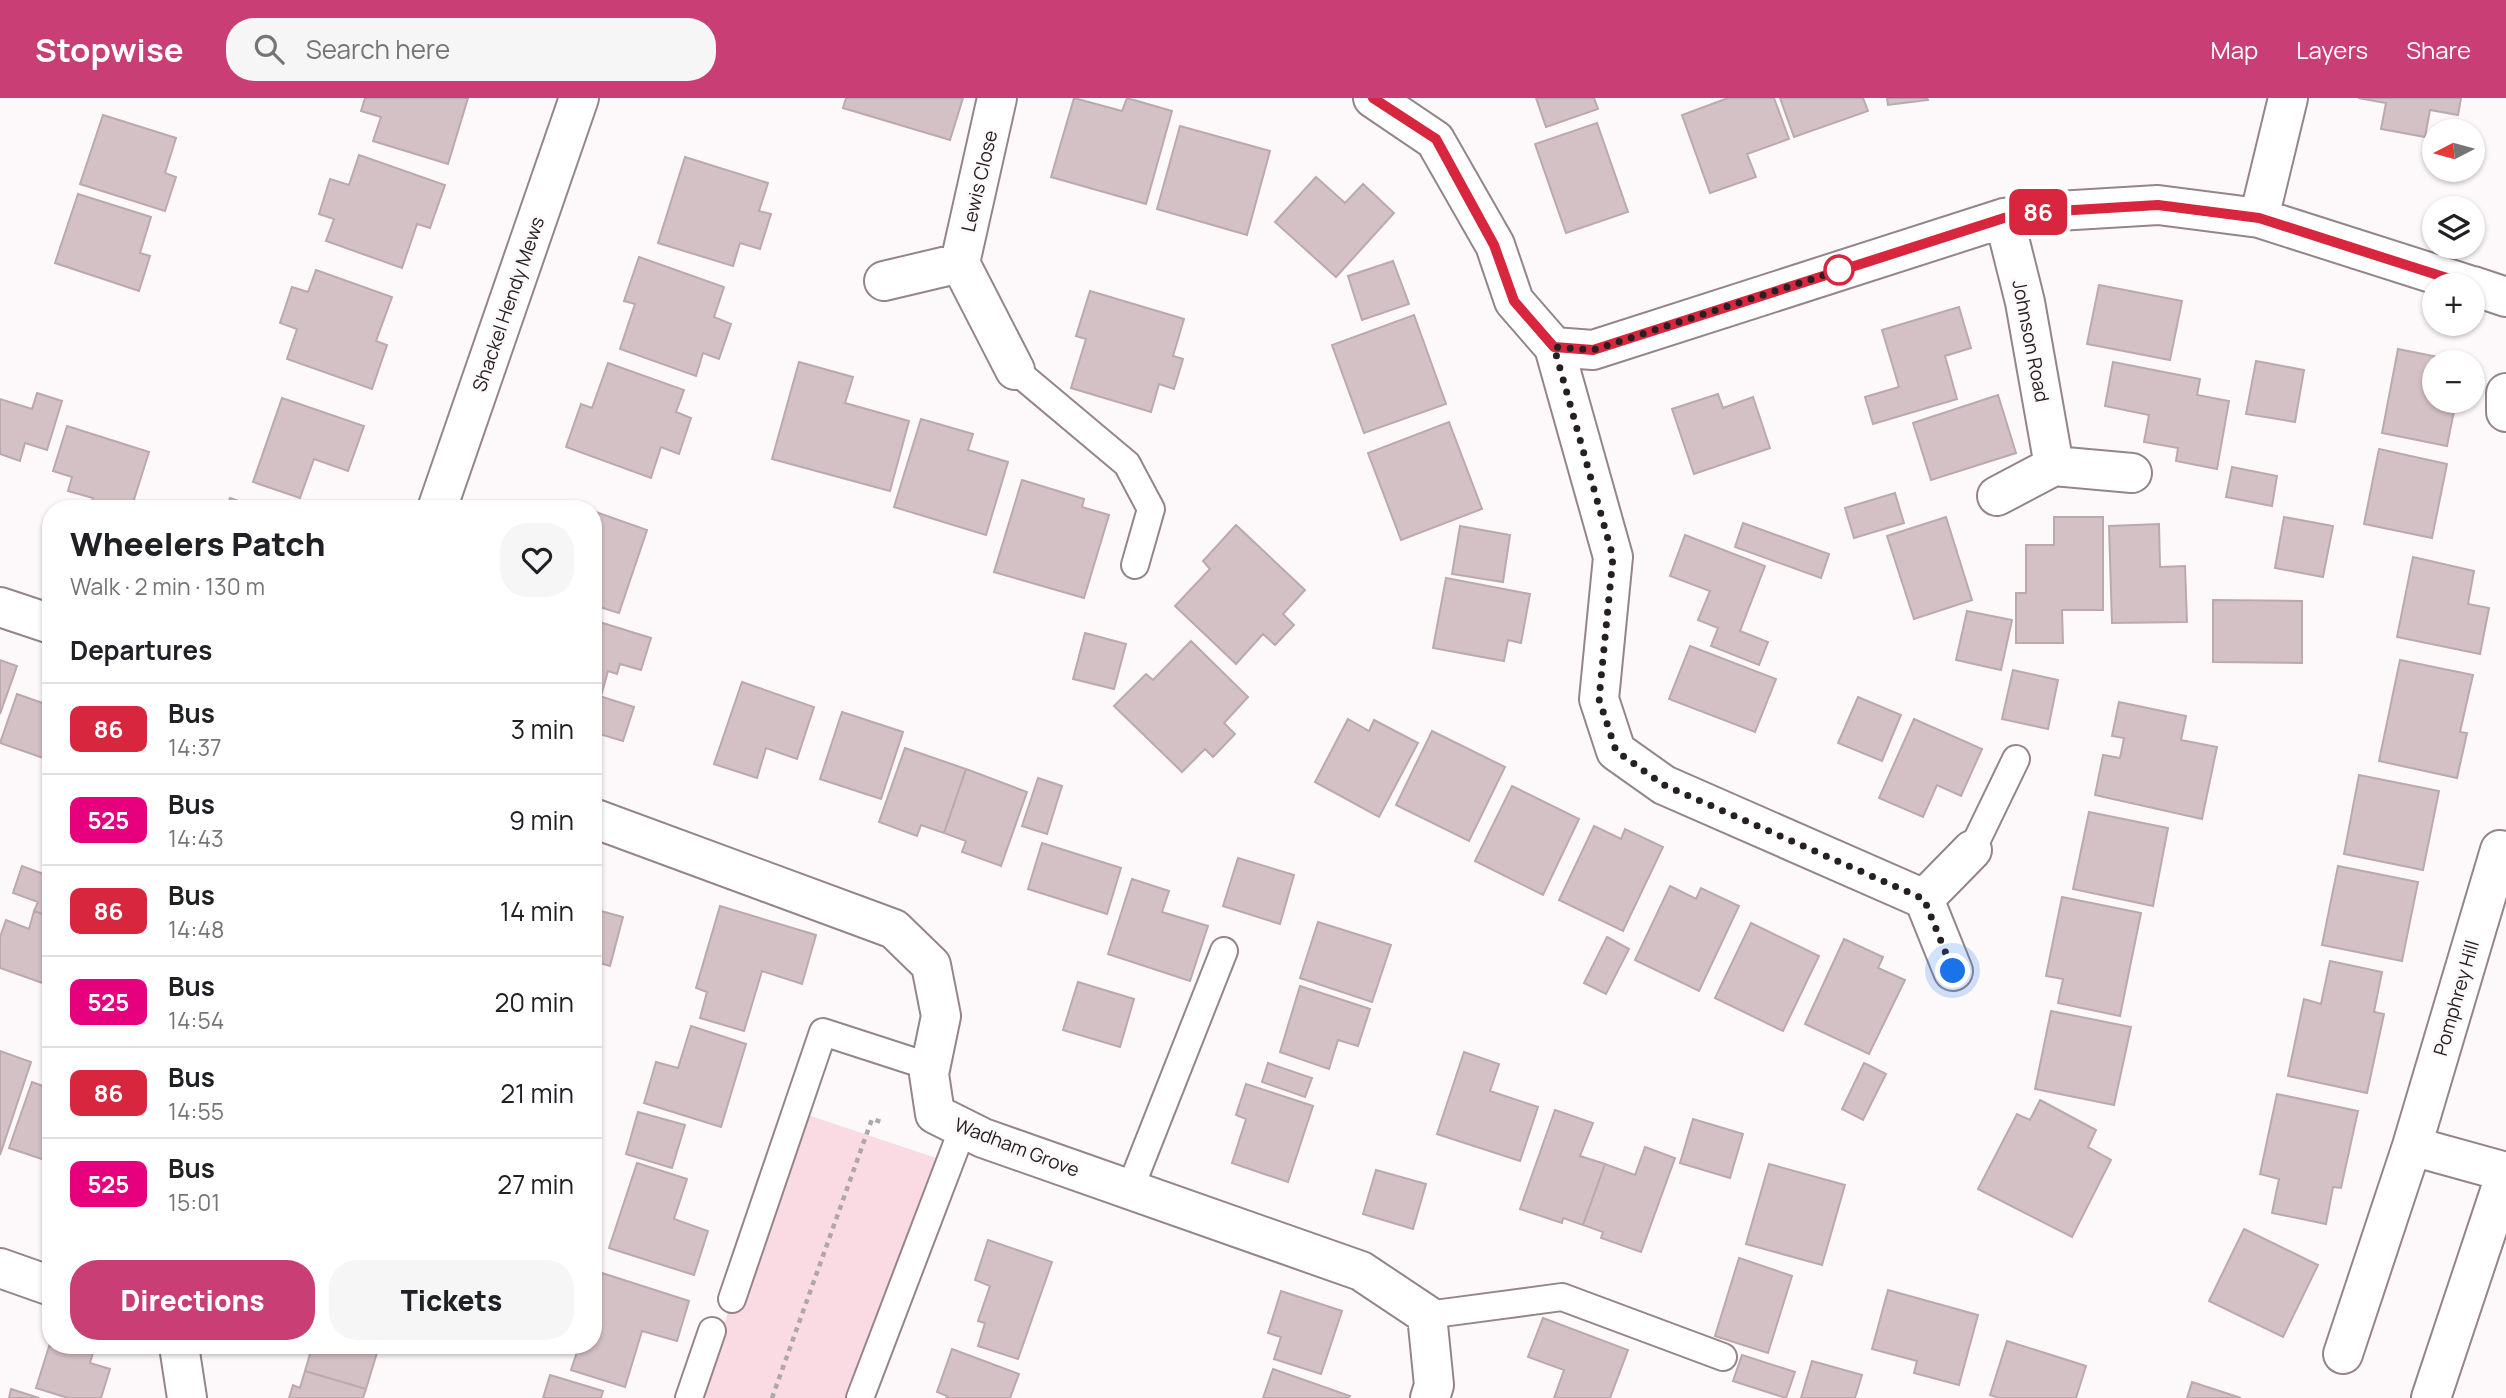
<!DOCTYPE html>
<meta charset="utf-8">
<style>
:root{--surface:#fff;--page:#f6f6f6;--text:#202124;--muted:#757577;--line:#e0e0e0;--accent:#c93e75}
body{margin:0;font-family:Manrope,sans-serif;background:var(--page);color:var(--text);height:100vh;display:flex;flex-direction:column;font-size:26px;white-space:nowrap}
*{box-sizing:border-box;margin:0}
p{font-size:23px;color:var(--muted)}
.icon{flex:none;width:38px;height:38px;fill:none;stroke:currentColor;stroke-width:2;stroke-linecap:round;stroke-linejoin:round}
.map{position:relative;flex:1;overflow:hidden}
.side{position:absolute;left:42px;top:402px;width:560px;height:854px;display:flex;flex-direction:column;background:var(--surface);border-radius:28px;box-shadow:0 2px 5px #0004}
.side>*{flex:none}
.badge{padding:0 14px;border-radius:10px;font-size:24px;line-height:46px}
.needle{width:46px;rotate:264deg}
.buttons{position:absolute;left:2422px;top:21px;display:grid;gap:14px}
.buttons a{display:grid;place-items:center;width:63px;height:63px;border-radius:50%;background:var(--surface);box-shadow:0 2px 5px #0004;font-size:35px}
.you{position:absolute;width:35px;height:35px;margin:-18px;border:5px solid #fff;border-radius:50%;background:#1a73e8;box-shadow:0 0 0 10px #1a73e833}
.map>.badge{position:absolute;translate:-50% -50%;box-shadow:0 0 0 4px #fff}
h2{padding:0 28px;font-size:26px;line-height:63px}
.round{display:grid;place-items:center;flex:none;width:74px;height:74px;border-radius:28px;background:var(--page)}
.headline{display:flex;align-items:center;justify-content:space-between;height:119px;padding:0 28px}
h1{font-size:33px;font-weight:800;line-height:52px}
.button{display:flex;gap:14px;margin-top:auto;padding:14px 28px}
.button a{flex:1;height:80px;border-radius:28px;background:var(--accent);color:#fff;font-size:28px;font-weight:800;line-height:80px;text-align:center}
.button a+a{background:var(--page);color:var(--text)}
ul{padding:0;list-style:none}
li{display:flex;align-items:center;gap:21px;height:91px;padding:0 28px;border-top:2px solid var(--line)}
li div{flex:1}
li b{display:block;font-size:26px}
li em{font-style:normal}
li .badge{min-width:77px;font-weight:700;text-align:center}
header{display:flex;align-items:center;gap:42px;box-sizing:border-box;height:98px;padding:0 35px;background:var(--accent);color:#fff}
header strong{font-size:33px}
nav{display:flex;gap:38px;margin-inline-start:auto;font-size:24px}
.search{width:490px;height:63px;background:var(--page);display:flex;align-items:center;gap:18px;box-sizing:border-box;padding:0 24px;border-radius:28px;color:var(--muted);font-size:26px}
.map>svg:first-child{display:block}
.green{fill:#fbdbe3}
.building{fill:#d4c1c6;stroke:#bba9ae;stroke-width:2}
.lines{fill:none;stroke-linecap:round;stroke-linejoin:round}
.service-casing{stroke:#958488;stroke-width:30}
.minor-casing{stroke:#958488;stroke-width:42}
.secondary-casing{stroke:#958488;stroke-width:42}
.path{stroke:#ada8aa;stroke-width:4.5;stroke-dasharray:5 5;stroke-linecap:butt}
.service{stroke:#fff;stroke-width:26}
.minor{stroke:#fff;stroke-width:38}
.secondary{stroke:#fff;stroke-width:38}
.line-casing{stroke:#fff;stroke-width:16}
.line{stroke:#d7263d;stroke-width:10}
.walk{stroke:#272022;stroke-width:7;stroke-dasharray:0 12.6}
.stop-dot{fill:#fff;stroke:#d7263d;stroke-width:3.5}
.labels{text-anchor:middle;dominant-baseline:central;stroke-width:5;stroke-linejoin:round;paint-order:stroke}
.street-label{font-size:19px;fill:#272022;stroke:#fdf9fa}
</style>
<header>
<strong>Stopwise</strong>
<div class="search"><svg class="icon" aria-label="search" viewBox="0 0 24 24"><circle cx="10" cy="10" r="6"/><path d="M15 15l6 6"/></svg>Search here</div>
<nav><a>Map</a><a>Layers</a><a>Share</a></nav>
</header>
<div class="map">
<svg width="2506" height="1300" viewBox="0 0 2506 1300">
<rect width="100%" height="100%" fill="#fdf9fa"/>
<path class="green" d="M796,1013L942,1062L852,1300H699Z"/>
<path class="building" d="M365,0H468L448,66L373,43L381,19L361,13Z
M846,0H963L950,42L843,10Z
M1074,0L1122,13L1127,0L1172,13L1146,106L1051,79Z
M1536,0H1594L1598,11L1546,29Z
M1728,0H1774L1789,41L1747,56L1756,79L1710,95L1682,17Z
M1780,0H1863L1868,13L1794,39Z
M1887,0H1927L1928,2L1888,7Z
M2358,0H2461L2458,17L2430,12L2425,39L2381,31L2386,5Z
M103,17L176,40L165,75L176,79L165,113L80,86Z
M1597,25L1628,114L1566,135L1535,46Z
M1180,28L1270,53L1247,137L1157,111Z
M359,57L445,87L430,130L417,126L402,170L326,143L334,121L319,116L330,81L349,87Z
M685,59L768,85L759,113L771,116L760,151L740,145L733,168L658,145Z
M1316,79L1345,105L1363,86L1394,115L1336,179L1275,124Z
M78,96L151,119L140,155L150,158L139,193L55,165Z
M639,159L724,189L714,219L731,226L719,261L703,255L696,278L620,251L635,206L624,203Z
M1393,163L1409,206L1362,222L1348,178Z
M316,172L392,199L376,243L387,247L372,291L287,261L297,231L280,225L292,189L308,194Z
M2099,187L2182,203L2170,262L2087,246Z
M1090,193L1184,221L1173,258L1183,261L1174,291L1159,286L1151,314L1071,290L1086,241L1076,238Z
M1959,209L1971,250L1945,258L1957,301L1873,326L1865,299L1899,289L1882,232Z
M1414,217L1446,306L1364,335L1332,247Z
M2398,251L2463,264H2434V303H2456L2447,348L2382,335Z
M2256,263L2304,272L2295,324L2246,316Z
M799,264L853,279L845,305L909,323L890,393L772,361Z
M2113,264L2200,281L2197,297L2229,303L2217,371L2176,363L2178,350L2144,344L2149,317L2105,308Z
M608,265L684,292L676,314L691,320L679,356L661,349L651,380L566,349L581,306L592,310Z
M37,295L62,303L47,352L25,345L20,363L0,356V301L32,311Z
M1718,296L1723,310L1753,299L1770,350L1694,376L1672,311Z
M1998,297L2016,355L1931,382L1913,325Z
M282,300L364,328L348,373L314,361L300,400L253,384Z
M921,321L973,336L968,352L1008,364L986,437L894,409Z
M1449,324L1482,411L1401,442L1368,355Z
M67,328L149,354L131,411H89L93,400L68,393L72,379L53,373Z
M2379,351L2447,366L2432,440L2364,426Z
M2232,369L2277,378L2272,408L2226,399Z
M1022,382L1084,401L1082,409L1109,417L1084,500L994,474Z
M1895,395L1904,425L1854,440L1845,410Z
M230,400L262,411H226Z
M593,413L647,432L619,515L593,507Z
M1946,419L1972,502L1914,521L1887,438Z
M2054,419H2103V512H2062L2063,545H2016V495H2026V447H2054Z
M2284,419L2333,428L2323,479L2275,470Z
M1743,425L1829,456L1821,480L1735,449Z
M2159,426L2160,469L2185,468L2187,524L2112,525L2109,428Z
M1236,427L1305,492L1283,516L1294,527L1275,547L1263,536L1236,566L1175,508L1210,471L1203,463Z
M1460,428L1510,437L1503,484L1452,476Z
M1685,437L1765,468L1740,533L1768,544L1759,567L1711,548L1718,530L1698,522L1710,493L1670,478Z
M2413,459L2474,473L2468,506L2489,510L2480,556L2397,539Z
M1446,480L1530,496L1521,545L1508,542L1504,563L1433,550Z
M2213,502L2302,503V565L2213,564Z
M1967,513L2012,522L2001,572L1956,562Z
M593,522L651,540L641,572L620,566L617,576L608,573L601,598L593,596Z
M1085,535L1126,546L1114,591L1073,581Z
M1191,543L1248,599L1224,625L1235,636L1213,659L1205,651L1182,674L1114,608L1146,576L1153,582Z
M1690,548L1776,581L1755,634L1669,601Z
M0,562L17,568L0,616Z
M2400,562L2473,577L2460,634L2467,635L2457,680L2379,663Z
M2013,572L2058,582L2048,631L2002,621Z
M742,584L814,609L797,661L766,650L757,680L714,666Z
M17,596L51,608V646L46,661L0,645Z
M593,596L634,609L623,643L593,634Z
M1858,599L1901,617L1882,663L1838,645Z
M2119,604L2186,618L2181,642L2217,649L2202,721L2095,697L2103,657L2120,660L2124,640L2112,638Z
M842,614L903,634L881,701L820,681Z
M1348,621L1369,633L1374,622L1418,645L1379,719L1315,684Z
M1914,621L1982,651L1961,698L1937,687L1923,719L1879,700Z
M1432,633L1505,669L1469,743L1396,707Z
M905,650L966,671L944,735L921,727L917,738L879,724Z
M966,671L1027,694L1001,768L962,754L966,743L944,735Z
M2359,677L2439,693L2423,772L2344,756Z
M1038,680L1062,688L1047,736L1022,728Z
M1512,688L1579,721L1543,797L1475,763Z
M2089,714L2168,730L2153,808L2073,791Z
M1594,728L1621,741L1625,731L1663,749L1623,833L1559,802Z
M1042,745L1121,770L1107,816L1028,791Z
M1238,760L1294,777L1280,826L1223,808Z
M51,764V819L34,813L38,804L13,795L22,768L46,777Z
M2338,768L2418,784L2402,863L2322,847Z
M1132,781L1169,793L1162,814L1208,828L1190,883L1108,856Z
M1670,788L1696,801L1701,790L1739,808L1699,893L1635,862Z
M2062,799L2141,815L2120,918L2058,905L2063,881L2046,878Z
M720,808L816,837L802,886L762,873L744,933L700,920L707,894L696,890Z
M597,812L623,819L610,868L593,863V825Z
M34,813L51,819V888L0,870V839L6,822L29,831Z
M1318,824L1391,847L1372,904L1300,880Z
M1751,825L1819,858L1783,933L1715,900Z
M1607,839L1629,851L1606,896L1584,885Z
M1844,841L1883,859L1878,870L1905,882L1869,956L1805,926Z
M2330,863L2382,874L2374,914L2384,916L2367,995L2288,978L2304,901L2321,906Z
M1078,884L1134,901L1120,949L1063,932Z
M1300,888L1370,911L1358,948L1338,942L1329,971L1280,954Z
M2051,913L2131,929L2114,1007L2035,991Z
M691,928L746,946L721,1029L644,1005L656,964L678,970Z
M0,953L31,964L0,1057Z
M1464,954L1499,966L1490,993L1538,1009L1520,1063L1437,1036Z
M1268,965L1312,980L1305,999L1262,984Z
M1864,965L1886,976L1863,1022L1842,1011Z
M32,984L51,991V1064L9,1050Z
M1246,986L1313,1008L1288,1084L1232,1065L1246,1021L1236,1017Z
M2277,996L2358,1013L2341,1090L2333,1089L2326,1126L2272,1115L2279,1081L2260,1076Z
M2040,1002L2096,1032L2088,1049L2111,1062L2072,1139L1978,1091L2017,1016L2030,1022Z
M1555,1012L1593,1025L1580,1058L1605,1066L1583,1127L1563,1120L1562,1125L1520,1111Z
M638,1014L685,1027L672,1070L626,1056Z
M1693,1021L1743,1036L1730,1080L1680,1065Z
M1645,1049L1675,1060L1641,1154L1601,1140L1603,1134L1583,1127L1605,1066L1635,1077Z
M637,1065L687,1081L674,1121L708,1133L694,1177L609,1150Z
M1769,1066L1845,1087L1822,1167L1746,1146Z
M1376,1072L1426,1086L1413,1131L1363,1116Z
M2244,1131L2318,1167L2283,1239L2209,1203Z
M988,1142L1052,1164L1018,1261L978,1248L985,1225L978,1223L990,1188L975,1182Z
M1739,1160L1792,1178L1768,1255L1715,1238Z
M602,1175L689,1203L677,1243L642,1233L625,1289L571,1272L579,1248H593V1203Z
M1888,1192L1978,1217L1959,1287L1914,1275L1917,1263L1872,1251Z
M1281,1193L1342,1213L1321,1276L1274,1261L1281,1239L1268,1235Z
M1543,1220L1628,1252L1610,1300H1554L1564,1272L1528,1259Z
M51,1242V1248H95L90,1265L110,1271L101,1300H68L36,1290Z
M2007,1243L2086,1268L2076,1300H1999L1990,1297Z
M305,1248H379L366,1291L305,1273L310,1256L303,1253Z
M952,1251L1019,1276L1010,1300H946L947,1298L937,1294Z
M1742,1257L1795,1274L1786,1300L1733,1283Z
M1812,1263L1862,1277L1855,1300H1801Z
M1273,1271L1350,1298L1349,1300H1263Z
M305,1273L366,1291L363,1300H289L293,1287L300,1290Z
M550,1277L603,1293L601,1300H543Z
M2192,1284L2241,1300H2187Z
M11,1291L39,1300H9Z"/>
<g class="lines">
<g class="service-casing">
<path id="service" d="M1015,272L1127,366L1151,411L1135,467
M1972,752L2016,661
M1130,1091L1224,853
M732,1201L823,934L931,969
M1427,1217L1562,1199L1723,1259
M689,1300L712,1233
M860,1300L963,1030"/>
</g>
<g class="minor-casing">
<path id="minor" d="M997,0L960,165L1015,272
M1373,0L1435,42L1495,147L1514,203L1554,249L1593,252L2004,120L2041,114L2158,107L2259,120L2469,187
M2004,120L2025,204L2054,368L2132,375
M2259,120L2288,0
M884,183L960,165
M2473,188L2506,199
M1554,249L1613,459L1599,601L1616,653L1664,687L1924,801
M2506,295V314
M1997,398L2054,368
M437,411L579,0
M0,509L51,526
M593,720L894,831L931,867L941,918L929,976L935,1016L983,1040L1361,1173L1427,1217L1434,1287L1430,1300
M1953,873L1924,801L1972,752
M2412,1048L2500,752
M0,1170L51,1188
M179,1248L187,1300
M2343,1256L2412,1048L2506,1074"/>
</g>
<g class="secondary-casing">
<path id="secondary" d="M2431,1300L2506,1075"/>
</g>
<path class="path" d="M772,1300L872,1021L885,1025"/>
<use href="#service" class="service"/>
<use href="#minor" class="minor"/>
<use href="#secondary" class="secondary"/>
</g>
<g class="lines">
<g class="line-casing">
<path id="line" d="M1373,0L1436,41L1494,147L1514,203L1554,249L1593,252L2004,120L2041,114L2158,107L2259,120L2469,187"/>
</g>
<use href="#line" class="line"/>
<path class="walk" d="M1839,172L1843,171L1593,252L1554,249L1613,459L1599,601L1616,653L1664,687L1924,801L1953,873"/>
</g>
<circle class="stop-dot" cx="1839" cy="172" r="14"/>
<g class="labels">
<g class="street-label">
<text transform="translate(979 83) rotate(-77)">Lewis Close</text>
<text transform="translate(508 206) rotate(-71)">Shackel Hendy Mews</text>
<text transform="translate(2031 243) rotate(79)">Johnson Road</text>
<text transform="translate(2456 900) rotate(-74)">Pomphrey Hill</text>
<text transform="translate(1017 1049) rotate(21)">Wadham Grove</text>
</g>
</g>
</svg>
<div class="buttons">
<a><svg class="needle" viewBox="-14 -14 28 28"><path d="M0-13l5 13h-10z" fill="#e53935"/><path d="M0 13l5-13h-10z" fill="#757577"/></svg></a>
<a><svg class="icon" aria-label="layers" viewBox="0 0 24 24"><path d="M12 4l9 5-9 5-9-5zM3 14l9 5 9-5"/></svg></a>
<a>+</a>
<a>−</a>
</div>
<div class="you" style="left:1953px;top:873px"></div>
<b class="badge" style="left:2038px;top:114px;background:#d7263d;color:#fff">86</b>
<section class="side">
<div class="headline"><div><h1>Wheelers Patch</h1><p>Walk · 2 min · 130 m</p></div><a class="round"><svg class="icon" aria-label="heart" viewBox="0 0 24 24"><path d="M12 20l-8-8c-3-5 5-10 8-4 3-6 11-1 8 4z"/></svg></a></div>
<h2>Departures</h2>
<ul>
<li><span class="badge" style="background:#d7263d;color:#fff">86</span><div><b>Bus</b><p>14:37</p></div><em>3 min</em></li>
<li><span class="badge" style="background:#e6007e;color:#fff">525</span><div><b>Bus</b><p>14:43</p></div><em>9 min</em></li>
<li><span class="badge" style="background:#d7263d;color:#fff">86</span><div><b>Bus</b><p>14:48</p></div><em>14 min</em></li>
<li><span class="badge" style="background:#e6007e;color:#fff">525</span><div><b>Bus</b><p>14:54</p></div><em>20 min</em></li>
<li><span class="badge" style="background:#d7263d;color:#fff">86</span><div><b>Bus</b><p>14:55</p></div><em>21 min</em></li>
<li><span class="badge" style="background:#e6007e;color:#fff">525</span><div><b>Bus</b><p>15:01</p></div><em>27 min</em></li>
</ul>
<div class="button"><a>Directions</a><a>Tickets</a></div>
</section>
</div>
